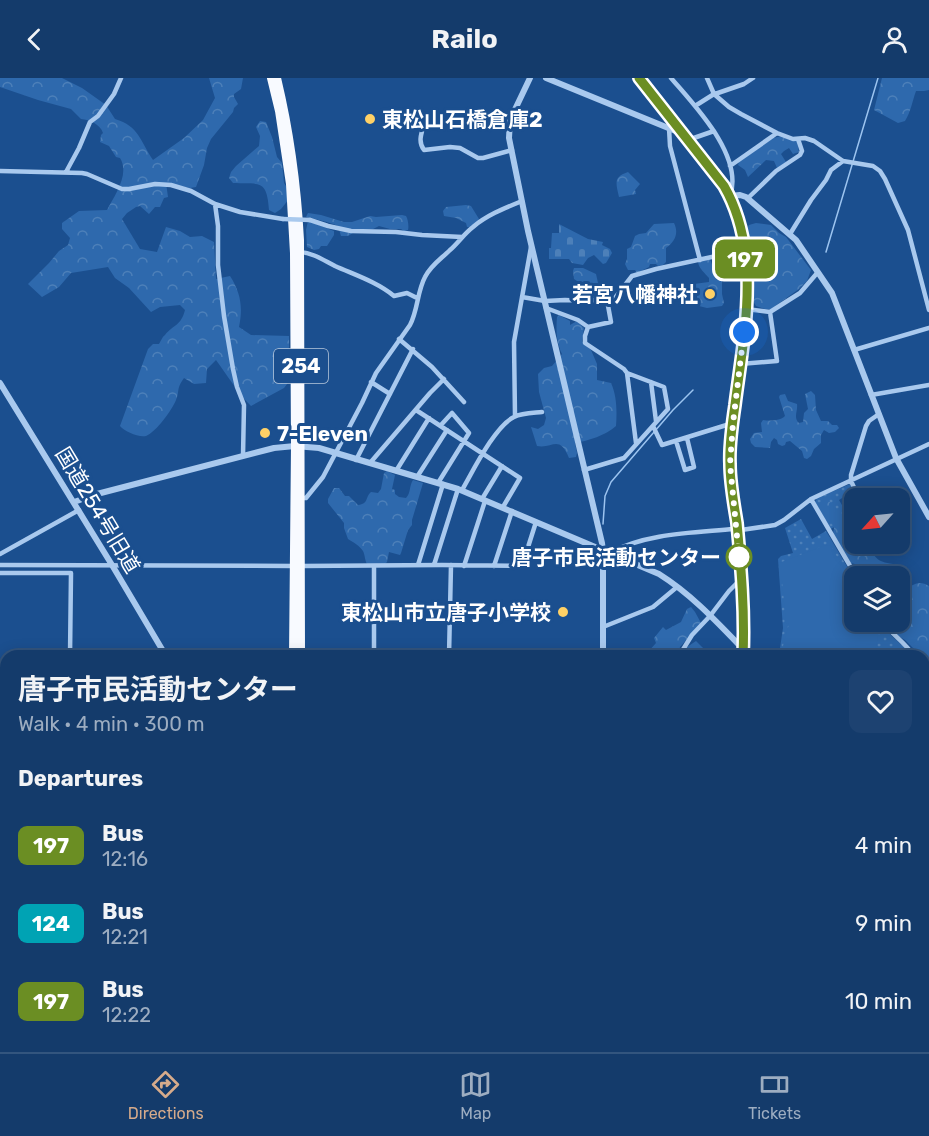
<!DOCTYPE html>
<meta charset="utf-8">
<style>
:root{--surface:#143b6b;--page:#1d4271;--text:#f1f3f6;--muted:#9dadc1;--line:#33557e;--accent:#d6ab8b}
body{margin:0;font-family:Rubik,"Noto Sans JP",sans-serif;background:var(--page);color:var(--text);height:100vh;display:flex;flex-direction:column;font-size:22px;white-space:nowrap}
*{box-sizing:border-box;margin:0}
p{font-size:20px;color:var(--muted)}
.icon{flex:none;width:33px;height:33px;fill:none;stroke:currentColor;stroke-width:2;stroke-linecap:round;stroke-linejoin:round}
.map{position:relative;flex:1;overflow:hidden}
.sheet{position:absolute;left:0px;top:572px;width:930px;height:404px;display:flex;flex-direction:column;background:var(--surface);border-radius:18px 18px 0 0;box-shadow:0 3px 15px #0003,0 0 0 2px var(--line)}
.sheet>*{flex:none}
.badge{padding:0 12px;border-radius:9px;font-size:21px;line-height:39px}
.needle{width:39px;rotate:243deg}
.controls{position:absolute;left:844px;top:410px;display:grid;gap:12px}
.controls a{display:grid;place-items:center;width:66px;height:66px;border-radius:12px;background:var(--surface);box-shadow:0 3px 15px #0003,0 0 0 2px var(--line);font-size:30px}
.you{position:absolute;width:30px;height:30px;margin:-15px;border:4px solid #fff;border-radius:50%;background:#1a73e8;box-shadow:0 0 0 9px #1a73e833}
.map>.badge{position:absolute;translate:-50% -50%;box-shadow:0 0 0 3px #fff}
h2{padding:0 18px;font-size:22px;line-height:54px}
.round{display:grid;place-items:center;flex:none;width:63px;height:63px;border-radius:12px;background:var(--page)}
.summary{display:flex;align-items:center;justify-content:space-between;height:102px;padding:0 18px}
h1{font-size:28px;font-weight:700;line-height:45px}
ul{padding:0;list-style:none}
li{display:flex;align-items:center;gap:18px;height:78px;padding:0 18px}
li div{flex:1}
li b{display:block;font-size:22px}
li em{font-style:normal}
li .badge{min-width:66px;font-weight:700;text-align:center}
header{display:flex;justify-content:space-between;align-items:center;height:78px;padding:0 18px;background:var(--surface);font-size:27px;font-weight:700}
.tab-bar{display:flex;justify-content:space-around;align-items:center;height:84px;border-top:2px solid var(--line);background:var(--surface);font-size:16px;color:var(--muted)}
.tab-bar a{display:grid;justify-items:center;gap:3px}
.tab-bar .current{color:var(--accent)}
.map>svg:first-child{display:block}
.grass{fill:url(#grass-dots)}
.forest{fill:url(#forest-crowns)}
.cemetery{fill:url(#cemetery-stones)}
.pitch{fill:#2e69ad}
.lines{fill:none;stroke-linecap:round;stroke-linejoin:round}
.stream{stroke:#9cc4f0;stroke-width:1.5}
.minor{stroke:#a9c9ee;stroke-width:4.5}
.tertiary{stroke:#a9c9ee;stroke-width:6}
.secondary{stroke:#d6e6fa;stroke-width:7}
.trunk{stroke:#f8faff;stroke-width:8}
.minor-bridge{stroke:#a9c9ee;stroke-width:4.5}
.line-casing{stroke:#fff;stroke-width:14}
.line{stroke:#6b8e23;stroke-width:9}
.walk{stroke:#fff;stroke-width:6;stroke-dasharray:0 10.8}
.poi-dot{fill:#ffd166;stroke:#1b4f8f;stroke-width:2}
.stop-dot{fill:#fff;stroke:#6b8e23;stroke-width:3}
.labels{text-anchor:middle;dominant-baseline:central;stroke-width:6;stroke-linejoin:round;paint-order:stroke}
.shield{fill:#1b4f8f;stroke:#bbcadd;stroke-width:1.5}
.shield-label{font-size:20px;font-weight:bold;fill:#fff}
.poi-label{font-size:21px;font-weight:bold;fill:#fff;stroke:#1b4f8f;text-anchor:start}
.street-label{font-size:21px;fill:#fff;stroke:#1b4f8f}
.stop-label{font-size:21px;font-weight:bold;fill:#fff;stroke:#1b4f8f;text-anchor:end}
</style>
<header><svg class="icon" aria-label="back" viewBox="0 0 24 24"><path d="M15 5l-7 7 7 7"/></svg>Railo<svg class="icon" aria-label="person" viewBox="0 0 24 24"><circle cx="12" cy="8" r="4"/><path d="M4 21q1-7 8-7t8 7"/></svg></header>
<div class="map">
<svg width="929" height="974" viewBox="0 0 929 974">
<defs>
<pattern id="grass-dots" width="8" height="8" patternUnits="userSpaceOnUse" patternTransform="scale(1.5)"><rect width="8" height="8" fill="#2e69ad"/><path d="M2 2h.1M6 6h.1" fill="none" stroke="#4d80b9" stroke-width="1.8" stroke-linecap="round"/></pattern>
<pattern id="forest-crowns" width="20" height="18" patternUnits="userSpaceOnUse" patternTransform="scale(1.5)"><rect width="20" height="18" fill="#2e69ad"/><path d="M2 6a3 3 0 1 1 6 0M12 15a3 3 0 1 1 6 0" fill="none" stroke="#4d80b9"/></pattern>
<pattern id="cemetery-stones" width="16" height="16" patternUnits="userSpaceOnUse" patternTransform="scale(1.5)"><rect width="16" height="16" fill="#2e69ad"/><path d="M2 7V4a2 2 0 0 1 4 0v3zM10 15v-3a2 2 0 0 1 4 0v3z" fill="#4d80b9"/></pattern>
</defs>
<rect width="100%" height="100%" fill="#1b4f8f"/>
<path class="grass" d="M850,406L853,413L839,422L849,439L831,451L815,424L817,420Z
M801,441L812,461L826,453L855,502V543H879C888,557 901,565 912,577H779L783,550L778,481L781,478L793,475L785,450Z"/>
<path class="forest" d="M0,0H62L82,10L106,27L115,41C139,48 140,63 153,82L184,60L203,42L215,20L209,0H243L241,11L234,16V19L238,26L234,30L233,34L211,61L207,70L204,87L196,109L190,110L166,105L168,119L164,120L160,129H155L149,136L140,128L136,129L127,135L122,141L140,171L157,174L166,149L180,153L190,159L202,158L214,164L216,201L230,198C241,215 243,230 239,249L251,257L289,258V269L287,279L290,283V302L284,310L251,328C238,315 227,297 216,282L207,291L206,305L194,306L184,300C176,311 180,312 176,322C172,332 156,354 146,358C139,360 124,353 120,348L148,271L153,266H159C161,263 162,259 165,257C174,246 181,248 185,232L180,227L160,229L151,234L129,210L115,200L108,189L71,195L59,209L42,219L28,206L49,185L59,173L68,167L70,160L62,151V145L79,133L107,132C115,117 130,96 120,80L116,79L109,68L100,64L101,57L103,55C100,46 90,42 81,41L71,31L38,22L0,9Z
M882,0H929V12L924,13H916C912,24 911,33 905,43L898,45L874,32Z
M260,43L266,44L272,59L277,79L282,85L284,105L288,111L289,121L281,131L275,135L269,132C267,99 258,107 233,105L229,100L231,94L236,88L259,68L260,58L256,49Z
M782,58L790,62L797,63L799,74L793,76L789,70L784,73L781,76L786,84L777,90L774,83L766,82L748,99L745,92L738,87L739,84L773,60Z
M628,94L640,106L635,112L636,116L619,119C616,105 613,99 628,94Z
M466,127L471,128L479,141L474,149H467L466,145L456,140L444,138L443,133L446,129Z
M308,135L321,137L344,144H352L370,138L376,139L402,137L406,138C408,141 409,149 408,152L404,153L401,151H390L379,148L373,151L356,153L348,158H341L338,148C327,143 317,142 306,139Z
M308,143L334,153V157L327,168H321L319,171L314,172L307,169L306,152Z
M674,145C679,155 675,164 666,170V184L663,187L658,188L656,186H650L649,189L637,195L635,192H628L625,186L627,181V171L631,169L635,158L639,156L646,155L654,146Z
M756,145L771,147L779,155L786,159L811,192L807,203L799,211L771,231H765L756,228L752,221L753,208L750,175L748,166L747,151L749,147Z
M710,181L714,192L722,203V216L724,225L722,228L707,230L699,228C697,223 697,220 697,215C697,212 695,209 694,206L709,204V200C705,195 699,191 698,184Z
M574,190H583L596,196L598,205L601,207H611L613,209V217L610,219L589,220C587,215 586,215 583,211C579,207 580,204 574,201L573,193Z
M559,237L570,243V247L577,243L584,250L582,263L584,266L591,272L597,286V302L611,305C617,318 617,334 616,348C606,357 588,363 575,365L577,375L576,379L569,380C559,356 553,371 537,368L531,349L538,351L544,347L546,340L539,314L538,296L544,290L552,288L562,276C556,263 556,252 557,239Z
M811,313L815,317L816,332L821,343H828L832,347H837L839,350L835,354L829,355L824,352L821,357V365L814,371L811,378L807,381L804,380L802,373L790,363L786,364L785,367L782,368L778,366L777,362L774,360L771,364L770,370L755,369L751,365L750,361L754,355L762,354L761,345L763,342C770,343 780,343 785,338L779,319L780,317L785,316L788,323L797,326C798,333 793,340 799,345L803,344L804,335L808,331L805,316Z
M387,393L395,397L392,411L395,412V416L399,419L406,420C411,415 409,408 413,402L423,405L412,442V447L408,452L401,475L400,477L389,474L387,484L385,486H367C365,483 365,477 363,473C360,468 353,464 348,461L344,450V445L328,425V421L334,410H339L345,418H349L358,427C369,426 365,419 371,414L378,415L381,411L384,395Z
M827,423C833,425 835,426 836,432C843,440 849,436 853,448L852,451L855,453V465H867C875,479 876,484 893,486L911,508C918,504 922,504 929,508V592L924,588V578L918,577L914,571L905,562L891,554L884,543H900V498H862L863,492L855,486L851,485L833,456L834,450L832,445L827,443L823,438V427Z
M691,529L695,534L701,545L680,569L679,572L683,576L687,569L696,563L704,571L712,575V578H647L648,574L656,565L654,560L663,549L666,552L681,544L687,531Z"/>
<path class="cemetery" d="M559,146L588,161L603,164L602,167L610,171L612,175L606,185L603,186L594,177L588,180L583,187L572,185L569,181H549V170H551L552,155H559Z"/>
<path class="pitch" d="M826,467L831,468L855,511V543H874L879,552L875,574L873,577L801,578L787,574L783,568L789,546L786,545L782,503H780L779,485Z"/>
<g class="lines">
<path class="stream" d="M826,174L878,0
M603,446L605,418L611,404L673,332L693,312"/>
<path class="minor" d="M671,0C695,28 744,78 730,118
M707,0L714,16L729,29L741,36L777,55L793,61L805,60L814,63L843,83L873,88L880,93L885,101L908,152L929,232
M715,16L744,6L753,0
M695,28L714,16
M424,47C421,56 418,64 424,72L450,69L460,70L478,80H483L512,72
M669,50L670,68L700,182
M688,62L714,53
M730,88L777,55
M0,93L82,95L87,96L122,111H129L155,106L171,107L191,113L215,126L240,134L283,141
M66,94L79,70L90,44L98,38L114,16L121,0
M748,120L776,93L800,77L802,73L798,61
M215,126L218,148V187L224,238L233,291L237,309L244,327L243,378
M310,142L328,148L351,153L396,154L422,157L462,159
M790,156L811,122L826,102L831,92L843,83
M300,174C313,175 323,182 335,188C355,197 377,204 394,218L407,215L417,220
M522,219L545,223L565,222L586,223L615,220L632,198L656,191L744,172
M546,230L578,242L588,249L611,244L607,222
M746,231L770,234L800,215L818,194
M588,249L585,258V265L624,291L627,295
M399,261L432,289L464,324
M854,272L929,250
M740,286L777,283L770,234
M371,304L390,316
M651,304L656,343
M871,317L929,307
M416,332L520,400L503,429
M515,338L514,264L531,169
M653,348L662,367L733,345
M676,363L685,392L694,389L687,360
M356,382L413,271
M370,385L430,315L444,301
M584,392L624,380L668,331L664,309L627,295L636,365
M396,393L429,340
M417,399L447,352
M438,405L469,355L452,335L441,347
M462,412C473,393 495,348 514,339C522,335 533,335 542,334
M301,420H306L323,399L362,325L376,295L410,247C418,232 417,214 425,199C431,187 441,181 450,172C458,165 464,156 473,149C487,137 505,130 522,123
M859,420L851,403V397L866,348L869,343L879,336
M482,421L502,388
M811,421L856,498
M886,465L891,473
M609,475C647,455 692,455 734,451L741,452L775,447L784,442L811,421L929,366
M0,476L79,432
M0,487L294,488
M418,487L443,406
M434,487L458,411
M301,488L442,487L522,488L536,444
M464,488L485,423
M494,488L512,433
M0,495H71L70,578
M882,543C891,556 905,564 914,578
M603,549L653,529L677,509
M374,578V488
M449,578L451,487
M679,578L692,557L710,538L729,513L738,504L741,502
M924,690L929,687
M924,812L929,818
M146,969V974
M374,969V974
M890,969L892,974
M223,974L224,969
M438,974V969
M449,974V969
M634,974L641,969"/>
<path class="tertiary" d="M530,0L510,42L509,60L528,153L602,465L603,473V578
M546,0L683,56
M730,118L740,117L746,119L796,162L832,215L896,380L929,439
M0,305L112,487L166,578
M74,424L97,416L274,370L295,368L319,370L458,411L659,496C691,516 717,544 743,571L751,578
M0,646H6
M924,664L929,666
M387,969L394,974
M0,970L34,969
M67,974V969
M604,974V969"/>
<path class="secondary" d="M639,0L725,108C761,174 744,256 735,327C732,347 729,367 730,386C730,406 734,426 736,445C741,489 745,534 743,578
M763,969L765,974"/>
<path class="trunk" d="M271,0L279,33L290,106L294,175L295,368L293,578
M277,0C290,54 297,107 300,162L301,578
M295,969V974
M301,969V974"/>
<path class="minor-bridge" d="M283,141L310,142"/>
</g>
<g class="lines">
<g class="line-casing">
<path id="line" d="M639,0L724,108C762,174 744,256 735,327C732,347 729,367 730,386C730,406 734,426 737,445C741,489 745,534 743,578"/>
</g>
<use href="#line" class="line"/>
<path class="walk" d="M739,479L730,386L733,345L744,254"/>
</g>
<g class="poi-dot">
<circle cx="370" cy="41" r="6"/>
<circle cx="710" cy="216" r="6"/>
<circle cx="265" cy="355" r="6"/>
<circle cx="563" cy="534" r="6"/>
</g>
<circle class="stop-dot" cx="739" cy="479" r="12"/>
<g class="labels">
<rect class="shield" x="274" y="271" width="54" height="34" rx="4.5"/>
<g class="shield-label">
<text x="301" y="288">254</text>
</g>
<g class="poi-label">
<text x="382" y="41">東松山石橋倉庫2</text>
<text x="698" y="216" text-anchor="end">若宮八幡神社</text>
<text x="277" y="355">7-Eleven</text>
<text x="551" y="534" text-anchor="end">東松山市立唐子小学校</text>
</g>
<g class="street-label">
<text transform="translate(98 432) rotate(59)">国道254号旧道</text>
</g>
<g class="stop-label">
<text x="721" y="479">唐子市民活動センター</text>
</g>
</g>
</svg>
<div class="controls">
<a><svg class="needle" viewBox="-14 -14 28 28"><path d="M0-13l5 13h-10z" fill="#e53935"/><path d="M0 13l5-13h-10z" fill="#9dadc1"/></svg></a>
<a><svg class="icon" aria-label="layers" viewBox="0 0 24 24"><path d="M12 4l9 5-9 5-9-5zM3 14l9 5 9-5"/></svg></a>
</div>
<div class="you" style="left:744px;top:254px"></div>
<b class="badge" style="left:745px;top:181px;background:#6b8e23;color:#fff">197</b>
<section class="sheet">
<div class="summary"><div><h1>唐子市民活動センター</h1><p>Walk · 4 min · 300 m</p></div><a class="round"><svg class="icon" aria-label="heart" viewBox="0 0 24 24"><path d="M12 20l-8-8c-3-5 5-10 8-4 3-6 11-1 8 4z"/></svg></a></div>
<h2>Departures</h2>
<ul>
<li><span class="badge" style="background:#6b8e23;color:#fff">197</span><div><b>Bus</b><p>12:16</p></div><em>4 min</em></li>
<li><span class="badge" style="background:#00a3b4;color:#fff">124</span><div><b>Bus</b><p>12:21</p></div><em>9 min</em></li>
<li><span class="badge" style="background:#6b8e23;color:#fff">197</span><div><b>Bus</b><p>12:22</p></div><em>10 min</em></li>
</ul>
</section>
</div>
<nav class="tab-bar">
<a class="current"><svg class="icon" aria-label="directions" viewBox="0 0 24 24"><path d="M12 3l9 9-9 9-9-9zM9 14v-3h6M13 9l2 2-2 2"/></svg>Directions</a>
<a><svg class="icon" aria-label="map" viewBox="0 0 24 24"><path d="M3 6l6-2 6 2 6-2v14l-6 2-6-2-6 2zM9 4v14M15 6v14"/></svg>Map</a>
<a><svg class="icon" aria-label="tickets" viewBox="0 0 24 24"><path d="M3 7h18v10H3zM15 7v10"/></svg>Tickets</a>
</nav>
